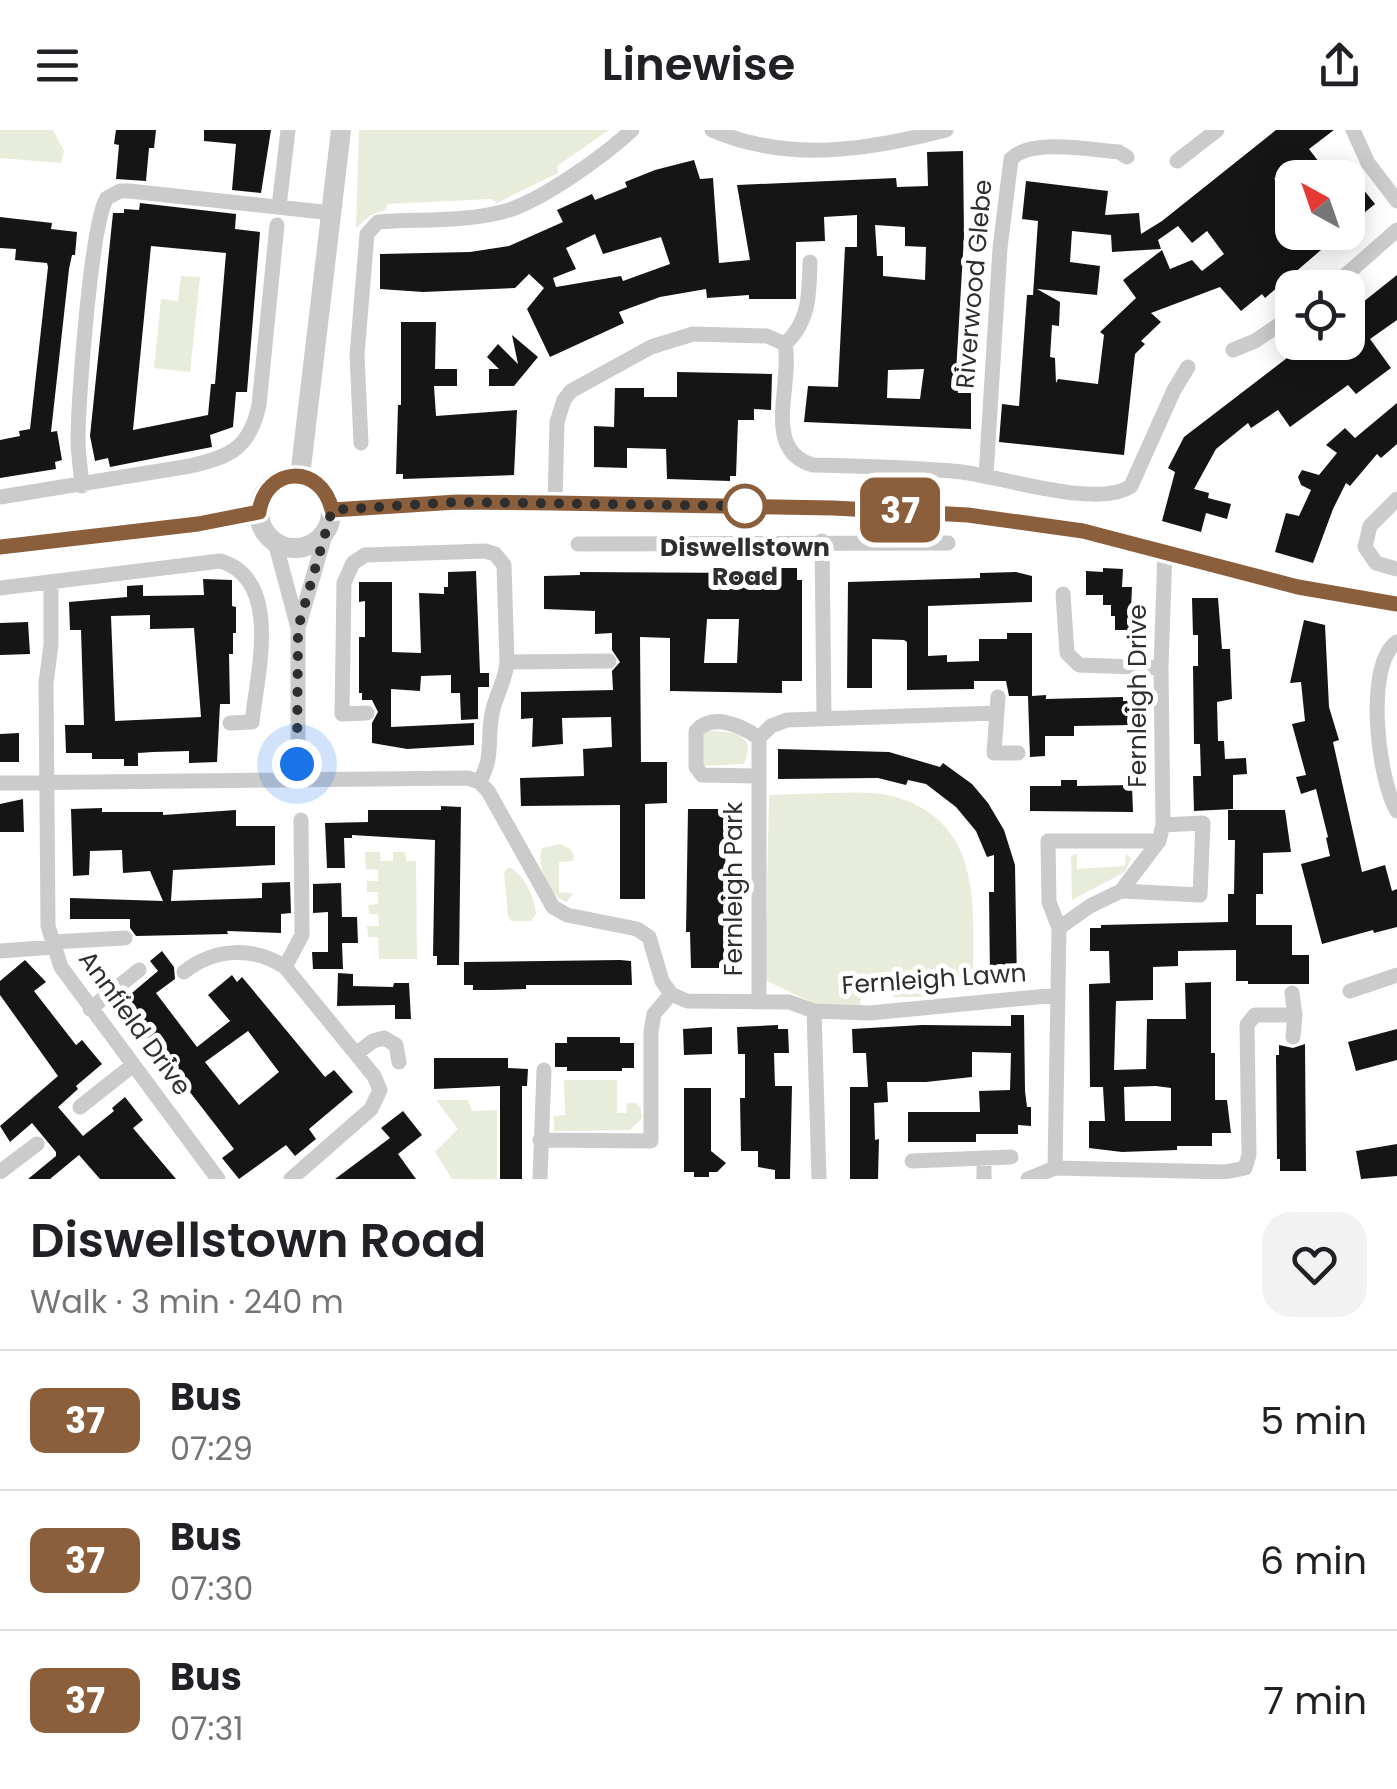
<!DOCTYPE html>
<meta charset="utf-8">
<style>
:root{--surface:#fff;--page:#f2f2f2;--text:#202124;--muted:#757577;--line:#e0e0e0}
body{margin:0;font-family:Poppins,sans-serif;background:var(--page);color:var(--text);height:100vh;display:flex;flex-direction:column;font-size:38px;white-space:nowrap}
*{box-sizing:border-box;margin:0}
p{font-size:32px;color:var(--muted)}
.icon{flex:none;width:55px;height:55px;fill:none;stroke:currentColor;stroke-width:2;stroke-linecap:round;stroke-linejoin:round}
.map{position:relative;height:1049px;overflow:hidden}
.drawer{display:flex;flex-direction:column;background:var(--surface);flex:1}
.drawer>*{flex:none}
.badge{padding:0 20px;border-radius:15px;font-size:35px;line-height:65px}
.needle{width:65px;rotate:320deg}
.tools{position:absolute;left:1275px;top:30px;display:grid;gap:20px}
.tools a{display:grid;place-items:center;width:90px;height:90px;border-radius:20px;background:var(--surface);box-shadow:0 5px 25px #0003;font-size:50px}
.you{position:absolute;width:50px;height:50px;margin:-25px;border:8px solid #fff;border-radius:50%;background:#1a73e8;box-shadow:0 0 0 15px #1a73e833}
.map>.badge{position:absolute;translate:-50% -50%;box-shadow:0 0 0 5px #fff}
.round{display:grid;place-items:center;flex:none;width:105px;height:105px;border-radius:30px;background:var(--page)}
.summary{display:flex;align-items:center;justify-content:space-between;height:170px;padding:0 30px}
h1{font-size:48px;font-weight:600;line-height:75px}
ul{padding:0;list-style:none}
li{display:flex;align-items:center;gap:30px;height:140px;padding:0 30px;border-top:2px solid var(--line)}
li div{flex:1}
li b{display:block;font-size:38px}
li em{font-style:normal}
li .badge{min-width:110px;font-weight:700;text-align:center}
header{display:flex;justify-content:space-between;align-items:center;height:130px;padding:0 30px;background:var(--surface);font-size:45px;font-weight:600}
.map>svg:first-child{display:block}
.green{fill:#e8ecdb}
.building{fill:#151515;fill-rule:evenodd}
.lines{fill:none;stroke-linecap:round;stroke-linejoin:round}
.minor{stroke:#cbcbcb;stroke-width:15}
.tertiary{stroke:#cbcbcb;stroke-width:20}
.line-casing{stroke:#fff;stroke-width:22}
.line{stroke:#8b5e3c;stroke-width:15}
.walk{stroke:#2e2e2e;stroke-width:10;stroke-dasharray:0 18}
.stop-dot{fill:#fff;stroke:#8b5e3c;stroke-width:5}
.labels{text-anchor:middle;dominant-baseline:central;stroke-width:10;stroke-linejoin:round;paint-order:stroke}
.street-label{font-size:25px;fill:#2e2e2e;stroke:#fff}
.stop-label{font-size:25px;font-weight:bold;fill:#2e2e2e;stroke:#fff}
</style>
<header><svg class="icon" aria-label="menu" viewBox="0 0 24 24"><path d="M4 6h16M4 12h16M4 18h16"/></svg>Linewise<svg class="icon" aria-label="share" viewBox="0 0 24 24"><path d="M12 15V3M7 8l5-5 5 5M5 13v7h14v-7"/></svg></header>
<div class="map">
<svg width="1397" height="1049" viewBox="0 0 1397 1049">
<rect width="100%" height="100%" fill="#fff"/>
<path class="green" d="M0,0H53L64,21L61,33L0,28Z
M359,0H609L557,36L558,43L497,73L491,69L388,74L385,80L371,85L356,98Z
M181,146L200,147L190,242L154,238L161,169L178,171Z
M706,601C730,601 758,602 744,634L703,636V604Z
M830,663C850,663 873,661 892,666C985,691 973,779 973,854L957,853L956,859L924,860L926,867H893L892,859L861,860L860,879L817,875L765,850L769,665Z
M560,714L570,719L574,726L573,731L559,732V762L573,763L567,772C548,766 536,737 542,718Z
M365,722H380L381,731H393V722H405L406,731H416L417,829H379L378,807H368L367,796H379L378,784H369L368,775L378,774V762H367V751H378V740L366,739Z
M1077,723V739L1125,736L1126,724L1131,728L1125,742L1072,770L1071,726Z
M509,737C524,744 535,768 536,784L531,791H511L508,786L504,742Z
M564,950H617V983H626L627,973H636L641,978L642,988L630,1000L554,1001V986L565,985Z
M436,970H468L472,981L497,980V1049H452L435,1022L458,999Z"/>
<path class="building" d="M116,0H156L154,18H149L146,51L116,49L119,15L114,14Z
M204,0H271L261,63L232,60L236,14L204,11Z
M1276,0H1334L1309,19L1325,40L1315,48H1274L1290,69L1282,75L1286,79L1280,85L1292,102H1342L1265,168L1262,164L1241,181L1220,157L1151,183L1161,192L1141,211L1145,214L1135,224L1124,325L999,312L1002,274L1019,276L1027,165H1033L1038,91L1022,89L1026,51L1108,61L1105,85L1139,83L1141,104L1162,91ZM1178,96L1192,113L1207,101L1224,124L1202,141L1192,130L1170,139L1162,120L1123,150L1136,168L1100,202L1104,205L1098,254L1058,249L1056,253L1055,228L1050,227L1052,195L1059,196L1060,172L1037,159L1097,165L1100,136L1070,132L1072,101L1111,105L1112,122L1161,119L1158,110Z
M963,21L964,106L956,243L958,263H971V299L804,292L808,256L838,257L845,117H857V85L824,87L825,111L796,112V169H749V165L707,168L706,159L660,167L619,182L624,193L550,227L527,179L544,158L529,144L515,158L423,162L380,159V124L470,122L509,116L563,92L557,80L592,64L595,70L627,57L625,52L655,40L694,30L700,49L713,48L719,133L750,130L737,55L896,48L897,57L928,56L927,22ZM875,95L905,97V116L926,117L925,150L883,146V126H877ZM595,104L603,124L661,107L670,134L623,151L621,146L556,157L553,148L576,139L566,118ZM924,239L920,269L887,268L888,240Z
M1359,54L1375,74L1348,96V62Z
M140,73L236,84L235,99L260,102L247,262H236L233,297L210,305L212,317L110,337L108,328L95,331L90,306L113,83H124V79L139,80ZM151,116L226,123L215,254H211L208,285L133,300Z
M0,87L52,93L51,99L77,102L75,125H72L69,139L51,302L57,301L62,330L55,332L56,339L0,348V310L20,306L19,301L30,299L48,137L47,133L15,130L16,119L0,118Z
M1397,145V190L1370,209L1391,238L1356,264L1348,255L1290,297L1278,280L1251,298L1248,293L1216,319L1194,359L1209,363L1208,368L1231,374L1227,389L1206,383L1201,402L1162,391L1175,342L1168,338L1184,307L1308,212H1348V184Z
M401,192H436L435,239H457V256H434L436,286L517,280L514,345L403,349V344H396L398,275H401Z
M512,205L538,227L514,256H489V239H499L487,227L498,214L518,234Z
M677,242L772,244L771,280L754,279V290H738L736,346H730V351L667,349L666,319L627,318V338L594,337V296L614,297L615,258H644V267H677Z
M1397,273V314L1381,328L1377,324L1350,356L1346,353L1333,379L1313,433L1275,422L1286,383L1299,386L1311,360L1301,355L1298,347L1302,340L1319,345L1337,323L1326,315L1345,298L1355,308Z
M745,438H797V450H802V551H782V563L670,561V508L640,507L641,632H667V673L645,674V769H620V675L521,676L520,648L584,646L583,619L612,617L611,587L562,588L563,614L532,617L533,588L521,589V562L613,560L612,541L620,532L612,520V503L595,504V481L544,479V446L580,445V442L745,443ZM707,489H739L737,533H704Z
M1103,438L1123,439L1122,457H1132L1130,500H1115V486H1111V475H1103V465H1086V441L1103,442Z
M476,441L480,543H489V557H478V589L461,590L460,563H451V545L421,546L420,561L391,559V597L474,593V615L407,619L372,613V593L378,582L372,570H362V563H359V507H365V471L359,472V452H392V522L421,523L419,463L444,464V457H448V442Z
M980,443L1016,442L1032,446V472L928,476V526L947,525V532L979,531V509H1007V503H1032V566L1046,565V569L1123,567V571H1132L1133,595L1074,596V606H1045V626L1030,627L1028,566H1009L1006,551H974V559L907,560V512L904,510L872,509V558H847L848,452L980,448Z
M203,449L232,450V476L236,477V503H233V524H229L230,574H220L217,632L189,633V621L153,622L138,623V636H124V629H92V623H66L65,595H84L81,500H70L69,472L127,467V456L143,455V466L204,465ZM150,485V499L194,498L201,587L115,591L111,486Z
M1192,468H1218L1222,519H1230L1232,569L1217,572L1218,611H1224L1225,629L1246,628L1247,644L1233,645V679L1194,681L1193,646H1201L1200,614H1194L1193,536H1198V505H1193Z
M1304,490L1325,495L1329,577L1339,610L1333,612L1362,742L1385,735L1392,761L1397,759V797L1374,803L1373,800L1322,814L1301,734L1330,726L1326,708L1328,707L1316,659L1301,664L1296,647L1306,645L1292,594L1305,591L1301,552L1290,553Z
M28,492L30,524L0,525V493Z
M19,603V632H0V604Z
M778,619L889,622L940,637L943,633L972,654L988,673L1004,700L1015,735L1017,856H996L995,849H990L989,762H994V725L987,727L976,701L956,677L926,654L908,650L906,655L878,648L778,649Z
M1061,650H1077V656L1132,655L1133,682L1030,681V656H1061Z
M23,669L24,702H0V674Z
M441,676L461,677L459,835H437V826H433L435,710L352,705V708H344L345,738H327L325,693L368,692V680H441Z
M102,678V682H163V685L236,680V696H275V735L173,740L171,771L262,768V753L290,752L291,783L281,784V803L227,801L228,804L136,806L130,798V789H70V768L163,771L150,741L123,743L122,720L90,721L89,745L73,746L71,679Z
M688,679H726L724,838H691L690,802H686Z
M1228,680H1285L1291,722L1263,723V764H1256V795H1292V825H1309V854H1248V851H1236V820L1178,821V836L1153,837V870L1116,871L1114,940L1146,939L1147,889H1186L1185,853L1211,852V923H1215V970H1227L1231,1003H1212V1016H1177V1020L1122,1022L1089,1018V991H1105L1103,957H1090L1089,854L1110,853L1109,821H1090V798H1101V795L1228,792V764H1234L1235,710H1228ZM1156,956L1171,958V991H1125L1124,957Z
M341,753L342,787H357L358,813H342L343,839H313L312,822H328V782L313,783V754Z
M162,821L174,837L175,849L156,863L197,917L230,891L208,865L232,845L237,852L242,847L325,947L334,940L353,962L309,999L316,1009L295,1026L286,1015L239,1049L222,1028L234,1019L138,895L131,901L113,879L158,841L150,831ZM248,901L279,942L239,975L205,932Z
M25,830L46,852L34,861L76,915L82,910L102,934L76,956L78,959L58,977L83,1006L114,981L112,978L125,967L143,990L133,998L176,1049H100L79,1025L50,1049H28L56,1026V1022L32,993L10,1012L0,996L58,946L0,865V851Z
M620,830L631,831L632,855H526V859L492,860H473V855H464V832Z
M338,843L353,844V856L393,857L394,853H409L411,889H395V875L337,876Z
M1011,885H1024L1025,961L1027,977H1031V996L1018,995V1004H976V1012H908V982H980L979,961L1010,960L1011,923L972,922V947L926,952H887L888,972L874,973L875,1010L879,1009L878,1049H850V957H868L866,923H853L852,899L922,895L1011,896Z
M778,895V899H788L789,923H774L775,956H792L790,1049H775V1040L758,1037V1021H741L740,968H745V924H738L737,897Z
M712,897V924L684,925L683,899Z
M1397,899V930L1356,941L1348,912Z
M567,907H620V913H634V938H622V941H567V937H555V913H567Z
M1305,914L1306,1041H1280V1029H1277L1276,925H1279V915L1293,918Z
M434,928H508V938L528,939L527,956H522V1049H500V956L434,959Z
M684,958H711V1021L726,1033L717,1042H709V1047H694V1042H684Z
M403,981L422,1005L398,1024L416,1049H335L390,1008L381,998Z
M1397,1014V1046L1361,1049L1356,1021Z"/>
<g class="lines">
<path class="minor" d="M712,0C789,33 868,20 946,0
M1353,0L1368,33L1397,71
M1177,31L1217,0
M279,77L288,0
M1331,158L1397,100
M785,214C810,191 809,164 810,132
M1233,220L1255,211L1292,186
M361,313L357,225L367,104L378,92C419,89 462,92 502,82C539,73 604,26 632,0
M986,346L1000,118L1011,29C1031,8 1091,20 1119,22L1127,27
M82,356C81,341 78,325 78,309C78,272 91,92 107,68L120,61H129L332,83
M0,367L190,336C230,327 250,318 259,275L277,95
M1397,369L1370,396L1365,417L1376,433L1397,439
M555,373L557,292L564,270L571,261L651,217L693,204L767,206L785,214C793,256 761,320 813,335C863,336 913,337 962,342C1002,347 1099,379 1131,356L1174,260L1188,237
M822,411L824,588
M275,412L298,498V648
M578,414L948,413
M51,452V515L46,553L48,796L61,837L218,1049
M0,458L220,431C283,449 257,544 252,592L230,593
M1063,464L1067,523L1079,535L1161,538
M299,495L326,402
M1397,512C1364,534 1378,650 1397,681
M998,567L994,623H1018
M367,583L342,584L344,453L353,433L365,425L485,421L495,424L504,435L507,532
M759,608L771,596L787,590L997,583
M758,646L702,645L696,637V601C713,582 742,596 759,608
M479,652L488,661L553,777L567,785L637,799L649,807L662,851L671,864L687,871L789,872L814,881L870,883L1058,865
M479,652C495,627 486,606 493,579C497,563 506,549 507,532L609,531
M0,653L468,648L479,652
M1121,761L1200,765L1203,693L1163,695
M1059,798L1049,772L1048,711H1159
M52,812L125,808
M0,821L54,817
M285,837L302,805L301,690
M184,842C214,818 253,816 285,837L374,946L380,960L371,979L291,1049
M1350,861L1397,845
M1292,863L1295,885L1293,907
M759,872V608
M90,879L139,840
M814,881L819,1049
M356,924L373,911L384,908L396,915L399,932
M80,977L133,935
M540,1010L651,1011V902L654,884L671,864
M912,1031L1011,1027
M1055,1038L1059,798L1090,776L1121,761L1159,711L1163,695L1161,538L1165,420
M0,1042L37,1014
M540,1049L544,940
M984,1049V1028
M1028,1049L1055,1038L1225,1042L1245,1038L1249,1025L1247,895L1255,885H1295"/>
<path class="tertiary" d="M300,346L341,0
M259 382a36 36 0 1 1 72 0a36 36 0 1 1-72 0Z
M332,379L457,373H555L767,376L968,385L1083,401L1297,457L1397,474
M0,417L197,394L259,383"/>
</g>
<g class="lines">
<g class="line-casing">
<path id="line" d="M0,417L198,394L259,382C266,336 321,333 332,380L457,372L554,373L833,378L968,385L1083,401L1298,457L1397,474"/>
</g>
<use href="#line" class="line"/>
<path class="walk" d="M297,634L298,498L332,380L457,372L745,376"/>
</g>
<circle class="stop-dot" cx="745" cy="376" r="20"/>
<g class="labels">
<g class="street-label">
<text transform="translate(974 154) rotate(-85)">Riverwood Glebe</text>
<text transform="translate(1137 566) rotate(-90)">Fernleigh Drive</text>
<text transform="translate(733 759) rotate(-90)">Fernleigh Park</text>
<text transform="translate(934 849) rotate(-4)">Fernleigh Lawn</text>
<text transform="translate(135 893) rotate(54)">Annfield Drive</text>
</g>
<g class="stop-label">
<text x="745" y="417">Diswellstown<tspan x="745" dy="29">Road</tspan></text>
</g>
</g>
</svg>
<div class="tools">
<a><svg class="needle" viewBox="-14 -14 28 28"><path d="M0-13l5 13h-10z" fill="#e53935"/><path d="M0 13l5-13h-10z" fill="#757577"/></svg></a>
<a><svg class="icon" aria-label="locate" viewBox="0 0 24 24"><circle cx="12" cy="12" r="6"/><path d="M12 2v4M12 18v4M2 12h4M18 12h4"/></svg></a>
</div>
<div class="you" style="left:297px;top:634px"></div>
<b class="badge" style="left:900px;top:380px;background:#8b5e3c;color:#fff">37</b>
</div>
<section class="drawer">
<div class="summary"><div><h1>Diswellstown Road</h1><p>Walk · 3 min · 240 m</p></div><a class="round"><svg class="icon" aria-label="heart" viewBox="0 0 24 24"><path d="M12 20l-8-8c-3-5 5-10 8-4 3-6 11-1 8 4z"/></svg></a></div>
<ul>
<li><span class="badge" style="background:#8b5e3c;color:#fff">37</span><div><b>Bus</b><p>07:29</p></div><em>5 min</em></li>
<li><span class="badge" style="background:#8b5e3c;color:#fff">37</span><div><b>Bus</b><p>07:30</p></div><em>6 min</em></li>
<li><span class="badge" style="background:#8b5e3c;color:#fff">37</span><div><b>Bus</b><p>07:31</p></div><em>7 min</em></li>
</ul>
</section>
